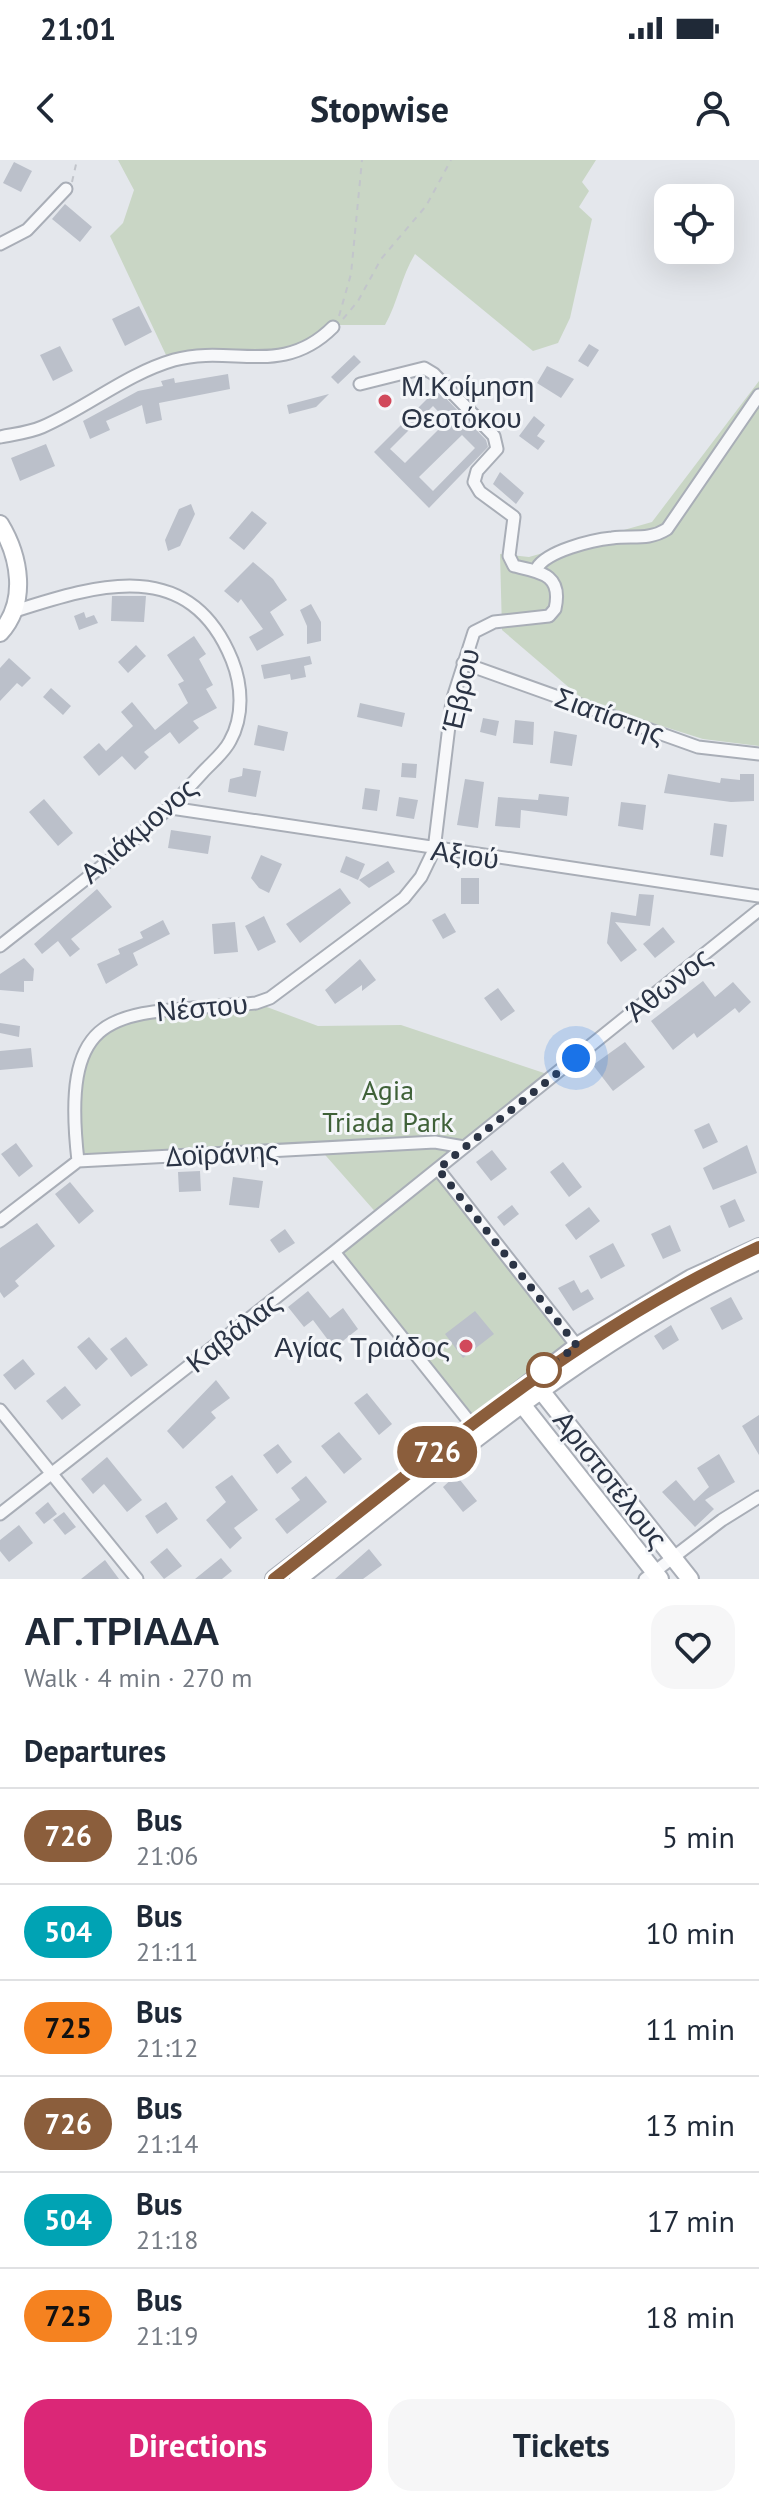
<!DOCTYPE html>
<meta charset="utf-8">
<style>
:root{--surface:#fff;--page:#f6f6f7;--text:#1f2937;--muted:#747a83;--line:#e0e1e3;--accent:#db2777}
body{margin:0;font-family:"PT Sans",sans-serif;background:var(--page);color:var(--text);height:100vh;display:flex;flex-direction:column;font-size:30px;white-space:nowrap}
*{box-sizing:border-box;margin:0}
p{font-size:26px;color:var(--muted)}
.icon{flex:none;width:44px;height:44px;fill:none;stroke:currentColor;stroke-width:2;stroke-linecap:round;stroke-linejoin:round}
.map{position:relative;height:1419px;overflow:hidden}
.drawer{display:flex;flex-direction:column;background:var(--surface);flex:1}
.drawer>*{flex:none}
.badge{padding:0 16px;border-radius:26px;font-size:28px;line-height:52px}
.buttons{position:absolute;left:654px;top:24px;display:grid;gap:16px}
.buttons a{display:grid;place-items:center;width:80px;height:80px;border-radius:16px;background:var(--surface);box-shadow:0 8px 32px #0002;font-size:40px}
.you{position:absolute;width:40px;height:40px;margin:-20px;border:6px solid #fff;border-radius:50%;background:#1a73e8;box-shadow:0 0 0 12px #1a73e833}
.map>.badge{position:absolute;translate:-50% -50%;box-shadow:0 0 0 4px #fff}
h2{padding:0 24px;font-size:30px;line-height:72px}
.round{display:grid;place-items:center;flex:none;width:84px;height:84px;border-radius:24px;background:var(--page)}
.overview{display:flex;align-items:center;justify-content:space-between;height:136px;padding:0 24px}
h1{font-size:38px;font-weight:600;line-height:60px}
.button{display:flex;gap:16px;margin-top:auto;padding:16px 24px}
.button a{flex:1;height:92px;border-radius:24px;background:var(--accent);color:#fff;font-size:32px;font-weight:600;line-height:92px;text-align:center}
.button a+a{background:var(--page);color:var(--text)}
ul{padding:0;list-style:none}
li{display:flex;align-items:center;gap:24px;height:96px;padding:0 24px;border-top:2px solid var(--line)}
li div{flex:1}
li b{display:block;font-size:30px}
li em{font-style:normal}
li .badge{min-width:88px;font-weight:700;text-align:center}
.status{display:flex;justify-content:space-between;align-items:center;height:56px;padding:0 40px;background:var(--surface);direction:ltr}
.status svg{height:22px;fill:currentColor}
header{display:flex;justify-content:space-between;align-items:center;height:104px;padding:0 24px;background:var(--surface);font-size:36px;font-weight:600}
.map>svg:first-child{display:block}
.green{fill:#c9d6c5}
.building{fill:#bbc0ca;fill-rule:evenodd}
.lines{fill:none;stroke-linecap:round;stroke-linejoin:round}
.street-casing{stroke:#a9aeb7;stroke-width:15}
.secondary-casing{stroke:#a9aeb7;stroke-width:20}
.path{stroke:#c2c5cb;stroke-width:2;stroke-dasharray:6 6;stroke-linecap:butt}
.street{stroke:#f7f8fa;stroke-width:11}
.secondary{stroke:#fff;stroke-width:16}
.line-casing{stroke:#fff;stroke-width:18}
.line{stroke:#8b5e3c;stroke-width:12}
.walk{stroke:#2b3445;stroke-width:8;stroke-dasharray:0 14.4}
.poi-dot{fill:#d1495b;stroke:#f4f6f9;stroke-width:3}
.stop-dot{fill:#fff;stroke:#8b5e3c;stroke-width:4}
.labels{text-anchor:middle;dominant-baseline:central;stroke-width:6;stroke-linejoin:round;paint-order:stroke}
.poi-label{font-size:28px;fill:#2b3445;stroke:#f4f6f9;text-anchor:start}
.street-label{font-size:28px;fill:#2b3445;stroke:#f4f6f9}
.park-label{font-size:28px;fill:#3f6138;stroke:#f4f6f9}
</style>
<div class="status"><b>21:01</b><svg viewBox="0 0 49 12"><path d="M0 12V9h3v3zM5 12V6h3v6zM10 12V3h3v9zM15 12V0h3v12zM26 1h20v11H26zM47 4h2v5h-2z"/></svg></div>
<header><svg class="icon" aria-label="back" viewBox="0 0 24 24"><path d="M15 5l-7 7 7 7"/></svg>Stopwise<svg class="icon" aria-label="person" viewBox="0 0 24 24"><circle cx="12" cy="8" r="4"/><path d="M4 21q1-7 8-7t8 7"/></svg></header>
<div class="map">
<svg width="759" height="1419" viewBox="0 0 759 1419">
<rect width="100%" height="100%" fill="#e4e7ec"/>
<path class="green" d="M118,0H596L582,22L589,31L579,47L592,59L570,158L558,183L533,191L415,94C401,117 398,142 385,165H330L303,186L266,192L208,190L166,195L110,76L123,63L134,30Z
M759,221V586L703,579L586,542L502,470L500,394L529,397L652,362Z
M256,843L318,866L401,865L553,916L438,1009L577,1186L472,1264L334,1092L379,1056L319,988L78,1001V902L118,860Z"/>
<path class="building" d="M14,2L32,11L21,32L3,23Z
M65,44L92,67L80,82L52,59Z
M139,146L152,172L125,186L112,159Z
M589,184L599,190L588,207L578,201Z
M60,186L73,211L53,221L40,195Z
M354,195L361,202L338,224L331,217Z
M547,206L574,219L561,238L537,223Z
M228,214L230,229L159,243L162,260L146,264L142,245L106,261L110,270L90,279L83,261L138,231L163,226L161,221L174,218L175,223Z
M437,229L486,280L488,287L429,348L374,292ZM433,246L447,261L405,303L390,289ZM462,275L475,288L433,331L419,317Z
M329,234L316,247L289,254L287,245Z
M534,256L545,265L537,276L545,281L538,290L519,276Z
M46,284L55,306L20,321L11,298Z
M500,312L524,333L516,344L493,324Z
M191,344L195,354L180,386L168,391L165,380L179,349Z
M252,351L267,363L244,390L229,378Z
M253,402L273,419L287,440L270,452L284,475L257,491L249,477L263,469L241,439L238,443L224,431Z
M112,436H146L144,462L111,461Z
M311,444L321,462V481L307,484V466L300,450Z
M84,452L86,458L94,455L98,463L79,470L74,456Z
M194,476L206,494L199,499L213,525L206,529L217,548L193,561L199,568L179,584L170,572L144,592L149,597L135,610L122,596L99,616L83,597L99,583L106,591L133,566L121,552L132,542L155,570L188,543L178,524L184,521L167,495Z
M136,485L146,496L128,513L118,502Z
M310,496L312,504L304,506L306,517L291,520L290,514L264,519L261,505Z
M9,498L31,518L22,527L17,523L0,541V508Z
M51,528L71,546L63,555L43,537Z
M360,543L405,553L402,567L357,557Z
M483,558L499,561L496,576L480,572Z
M515,560L534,562L533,585L513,583Z
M258,565L288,572L284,591L254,585Z
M554,571L577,575L572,606L550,603Z
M402,603L417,604L416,618L401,617Z
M243,608L261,611L256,637L228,632L230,619L242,616Z
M668,614L720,623L721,618L740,620V614H754V641L731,642L664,633Z
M465,619L484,622L478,668L457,665Z
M365,628L380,630L377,651L362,649Z
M539,634L569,637L567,656L521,650L520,668L495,666L498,637L538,640Z
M399,637L418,640L414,659L396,656Z
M44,639L73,673L58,686L29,652Z
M621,642L646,645L643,670L618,666Z
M714,663L727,665L723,697L710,695Z
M171,670L211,676L208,694L168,688Z
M261,695L282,704L269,733L259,728L251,718Z
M346,696L365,704L358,720L340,712Z
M388,701L395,712L369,728L359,720Z
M461,718H479V744H461Z
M340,728L351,743L300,783L286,764Z
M97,729L112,747L71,779L80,789L70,797L58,781L42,794L34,784Z
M639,734L654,735L650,766L615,762L637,790L621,802L607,783L611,752L636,756Z
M445,753L456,772L443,779L432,760Z
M264,756L276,782L258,791L245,766Z
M163,760L170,774L133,793L138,805L106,824L97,804L120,794L118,789L143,778L140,772Z
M235,762L238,792L214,794L212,764Z
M663,767L675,782L655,798L643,784Z
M24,798L34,809L33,821H24V832L0,830V814Z
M360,799L376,820L362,831V825L335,844L325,830Z
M703,821L715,837L733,822L751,842L739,853L735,848L697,878L694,873L673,890L651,861Z
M498,828L515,851L501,861L484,838Z
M0,863L20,866L19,877L0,873Z
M625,882L645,907L613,931L593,905Z
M31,888L33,907L0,910V891Z
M709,963L718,982L703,989L694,970Z
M16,983L33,1006L19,1017L1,994Z
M747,985L757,1013L713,1030L703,1008Z
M492,990L507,1009L491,1021L476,1002Z
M563,1002L582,1027L569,1037L550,1012Z
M200,1011L201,1031L179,1032L178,1012Z
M233,1017L263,1021L259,1048L229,1045Z
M70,1022L94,1051L79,1064L55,1034Z
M735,1039L745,1061L729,1068L720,1046Z
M512,1045L519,1054L504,1066L497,1057Z
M589,1047L600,1061L576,1080L565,1065Z
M37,1063L55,1086L15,1121L19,1126L4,1138L0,1132V1088Z
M670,1065L681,1091L663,1099L651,1074Z
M285,1069L295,1083L279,1093L270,1080Z
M613,1083L625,1106L601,1119L589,1096Z
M574,1120L581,1133L588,1129L594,1139L573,1151L558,1128Z
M308,1131L330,1158L343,1148L358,1169L334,1188L313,1160L304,1167L288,1147Z
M731,1137L743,1159L722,1170L710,1148Z
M475,1151L494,1174L463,1198L445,1174Z
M671,1165L679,1180L663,1190L654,1176Z
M89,1177L108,1199L96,1210L77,1187Z
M126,1177L148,1205L131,1217L110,1189Z
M23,1199L35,1214L15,1230L3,1215Z
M216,1220L230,1238L211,1252L216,1258L183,1289L167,1271Z
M65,1226L81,1245L62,1260L46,1241Z
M367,1233L392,1264L379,1275L354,1243Z
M759,1255V1295L742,1266Z
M339,1272L362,1299L344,1314L321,1286Z
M278,1284L292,1302L277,1314L263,1295Z
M719,1294L735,1322L705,1340L714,1349L695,1367L662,1332L676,1320L694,1341L709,1327L697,1308Z
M107,1297L142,1340L127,1352L104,1324L93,1334L81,1319Z
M232,1315L258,1350L234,1368L242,1378L230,1389L206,1360L226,1342L215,1327Z
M456,1315L477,1341L463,1352L443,1327Z
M306,1316L327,1342L287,1374L275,1359L300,1340L291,1328Z
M48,1342L57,1354L44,1364L35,1353Z
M166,1342L178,1359L157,1374L145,1356Z
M64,1352L76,1367L65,1375L53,1360Z
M19,1365L33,1383L9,1402L0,1391V1380Z
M167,1388L182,1406L164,1419L150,1402Z
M369,1389L382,1405L363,1419H335Z
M221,1398L232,1411L222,1419H195Z
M105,1400L119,1419H81Z"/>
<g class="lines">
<g class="street-casing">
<path id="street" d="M0,84L27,70L66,29
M0,277C14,274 28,273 42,267C88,247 126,214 174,200C232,184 282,218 333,167
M537,408C547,391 592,380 612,378C632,375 648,381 667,369L759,235
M463,503L698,587L759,594
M171,648L759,736
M0,786C69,731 144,679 202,613C211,603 224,593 230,581C244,556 242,525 232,500C190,396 99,424 15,451
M78,1001C59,835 123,856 256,843L270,838L404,738L421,717L434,690L452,541L474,472L494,462L549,456L555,449C563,414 540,412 514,406L509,396L514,357L480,332L474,322L477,311L497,289L494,276L434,214L424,208L360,224
M438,1009L581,1191
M0,1061L78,1001L435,982L464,987
M334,1092L476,1270
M0,1250L137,1419
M0,1354L334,1092L759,750
M645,1419L722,1360L759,1337"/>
</g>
<g class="secondary-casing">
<path id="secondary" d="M0,364C20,397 28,442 0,473
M535,1223L690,1419
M517,1238L660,1419
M274,1419L577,1186L691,1118L759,1087
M298,1419C446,1304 587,1179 759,1101"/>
</g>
<path class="path" d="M72,22L77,0
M339,156L351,114L362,0
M343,159L358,141L381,99L426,46L451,0"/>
<use href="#street" class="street"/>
<use href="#secondary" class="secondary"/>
</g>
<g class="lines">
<g class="line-casing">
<path id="line" d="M274,1419C431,1297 577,1170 759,1087"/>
</g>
<use href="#line" class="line"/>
<path class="walk" d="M544,1210L577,1186L438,1009L576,898"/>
</g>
<g class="poi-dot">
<circle cx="385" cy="241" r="8"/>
<circle cx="466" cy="1186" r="8"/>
</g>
<circle class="stop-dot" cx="544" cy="1210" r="16"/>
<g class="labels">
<g class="poi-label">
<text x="401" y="225">Μ.Κοίμηση<tspan x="401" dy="32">Θεοτόκου</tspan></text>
<text x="450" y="1186" text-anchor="end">Αγίας Τριάδος</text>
</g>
<g class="street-label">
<text transform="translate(460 530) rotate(-77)">Έβρου</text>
<text transform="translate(610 555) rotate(20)">Σιατίστης</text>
<text transform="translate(138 670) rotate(-41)">Αλιάκμονος</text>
<text transform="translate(465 694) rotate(8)">Αξιού</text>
<text transform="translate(668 824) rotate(-39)">Άθωνος</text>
<text transform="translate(202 847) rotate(-5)">Νέστου</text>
<text transform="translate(222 993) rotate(-3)">Δοϊράνης</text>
<text transform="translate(233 1172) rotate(-38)">Καβάλας</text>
<text transform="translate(611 1319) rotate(52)">Αριστοτέλους</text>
</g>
<g class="park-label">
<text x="388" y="929">Agia<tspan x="388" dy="32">Triada Park</tspan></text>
</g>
</g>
</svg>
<div class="buttons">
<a><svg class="icon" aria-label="locate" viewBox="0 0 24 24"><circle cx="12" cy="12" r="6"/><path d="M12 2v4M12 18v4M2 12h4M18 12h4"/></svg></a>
</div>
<div class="you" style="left:576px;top:898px"></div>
<b class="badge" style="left:437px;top:1292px;background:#8b5e3c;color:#fff">726</b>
</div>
<section class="drawer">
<div class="overview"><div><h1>ΑΓ.ΤΡΙΑΔΑ</h1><p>Walk · 4 min · 270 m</p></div><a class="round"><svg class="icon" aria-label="heart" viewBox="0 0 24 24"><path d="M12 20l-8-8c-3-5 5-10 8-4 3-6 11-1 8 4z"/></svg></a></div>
<h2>Departures</h2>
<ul>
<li><span class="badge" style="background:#8b5e3c;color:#fff">726</span><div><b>Bus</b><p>21:06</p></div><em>5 min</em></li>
<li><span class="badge" style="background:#00a3b4;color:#fff">504</span><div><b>Bus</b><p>21:11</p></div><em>10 min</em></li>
<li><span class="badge" style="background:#f58220;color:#111">725</span><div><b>Bus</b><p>21:12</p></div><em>11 min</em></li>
<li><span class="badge" style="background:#8b5e3c;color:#fff">726</span><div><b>Bus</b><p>21:14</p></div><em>13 min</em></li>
<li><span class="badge" style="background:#00a3b4;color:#fff">504</span><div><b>Bus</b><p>21:18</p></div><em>17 min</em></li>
<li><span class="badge" style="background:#f58220;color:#111">725</span><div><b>Bus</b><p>21:19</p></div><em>18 min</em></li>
</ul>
<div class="button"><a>Directions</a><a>Tickets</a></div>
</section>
